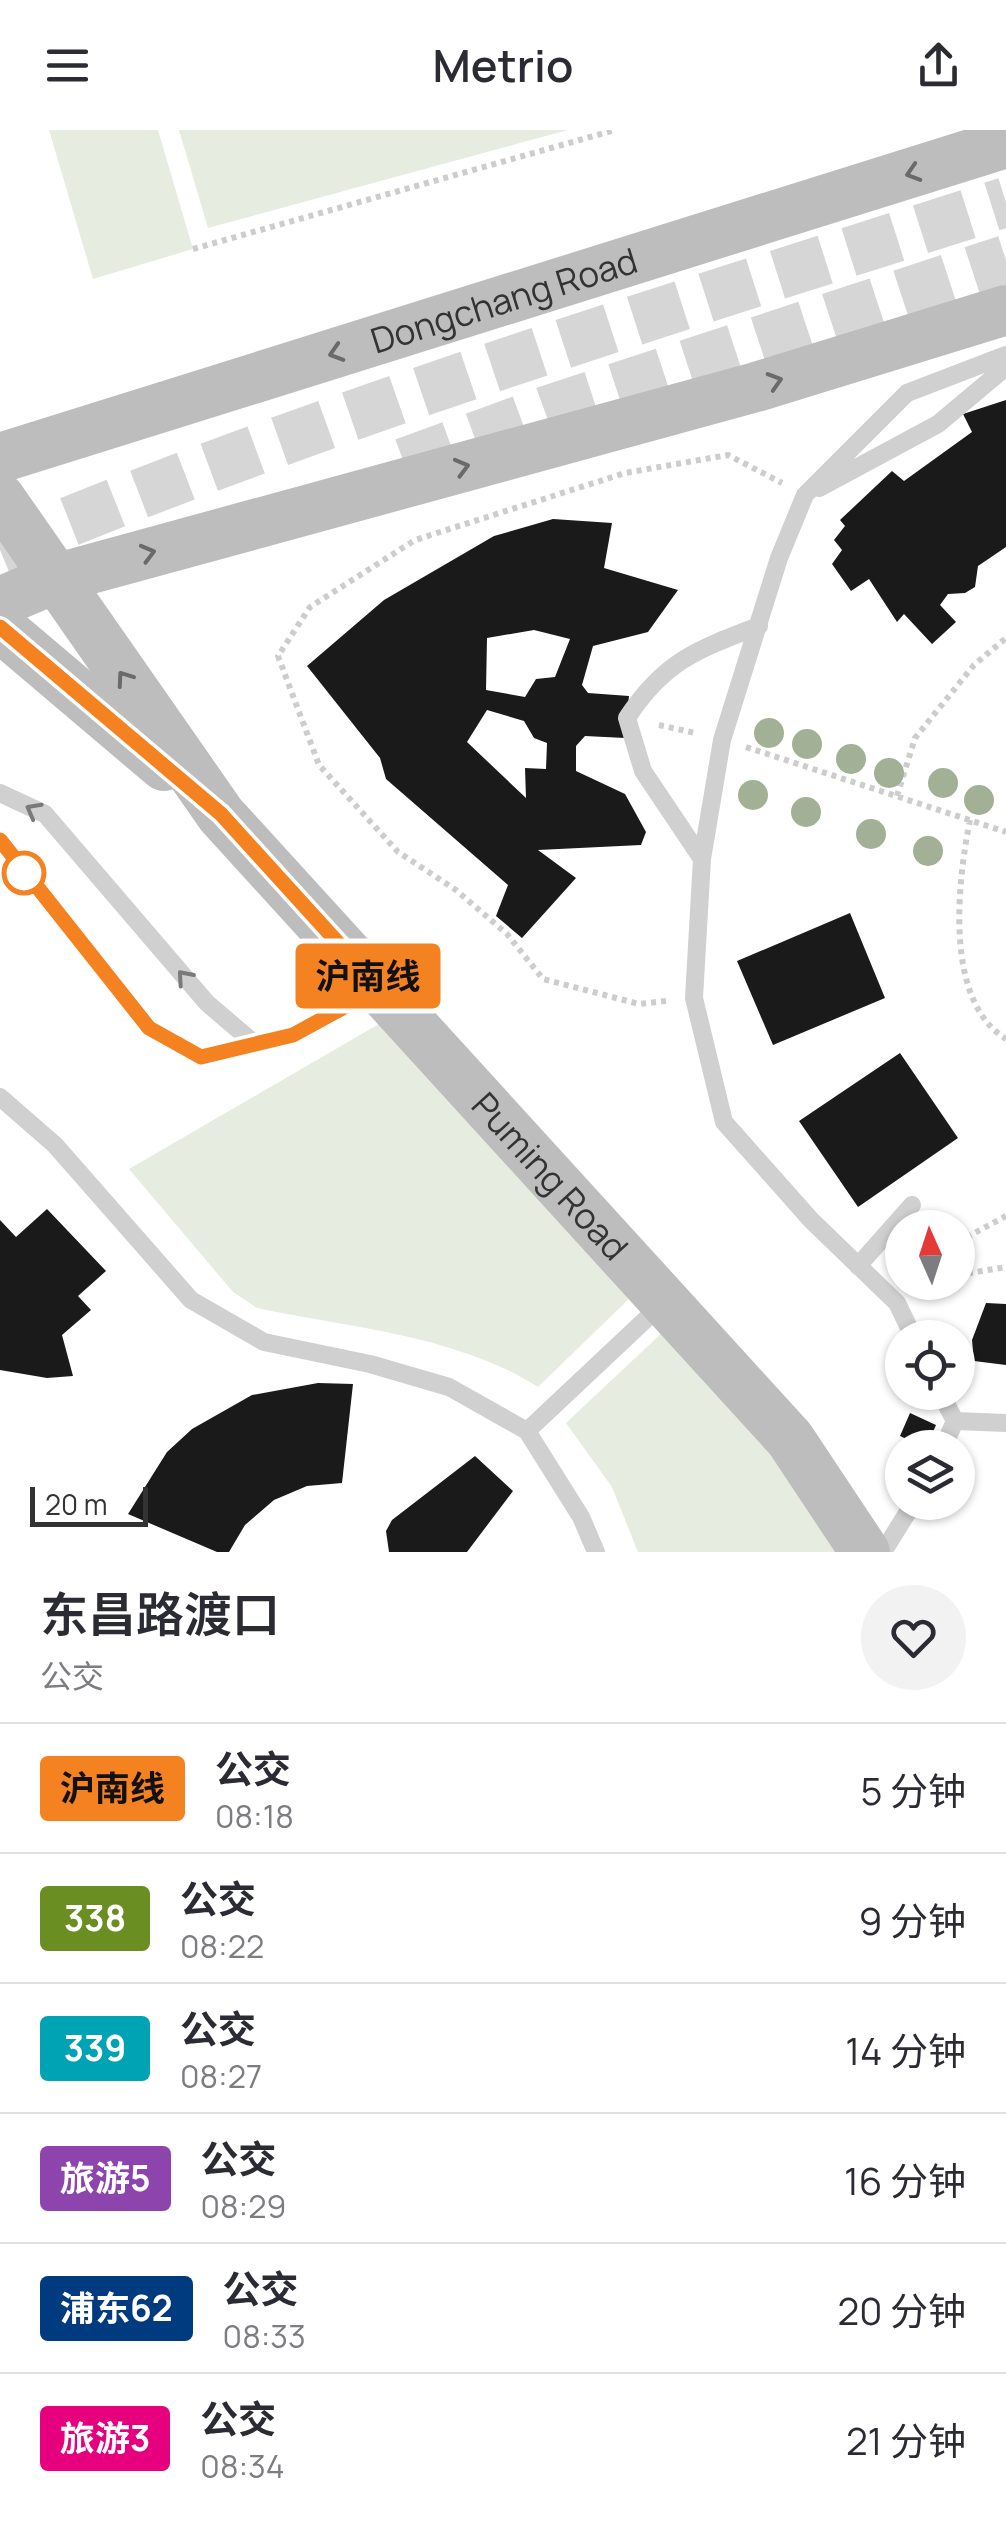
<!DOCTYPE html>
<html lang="zh">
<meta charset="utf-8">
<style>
:root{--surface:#fff;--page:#f2f2f3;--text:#2b2b33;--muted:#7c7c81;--line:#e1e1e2}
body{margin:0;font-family:Manrope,"Noto Sans SC",sans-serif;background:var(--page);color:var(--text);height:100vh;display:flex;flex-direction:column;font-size:38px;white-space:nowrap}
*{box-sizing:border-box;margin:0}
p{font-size:32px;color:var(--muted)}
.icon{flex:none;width:55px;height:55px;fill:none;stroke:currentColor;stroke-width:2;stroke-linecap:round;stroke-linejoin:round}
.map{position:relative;height:1422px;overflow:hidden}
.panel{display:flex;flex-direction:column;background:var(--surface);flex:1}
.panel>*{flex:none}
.badge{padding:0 20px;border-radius:8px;font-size:35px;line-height:65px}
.needle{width:65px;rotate:357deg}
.tools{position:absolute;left:885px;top:1080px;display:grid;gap:20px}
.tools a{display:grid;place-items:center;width:90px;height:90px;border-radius:50%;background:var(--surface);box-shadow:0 2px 8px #0004;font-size:50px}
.scale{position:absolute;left:30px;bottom:25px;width:118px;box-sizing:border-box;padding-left:10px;border:5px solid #333;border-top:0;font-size:28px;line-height:35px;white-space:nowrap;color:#333;-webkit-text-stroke:8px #fff;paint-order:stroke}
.map>.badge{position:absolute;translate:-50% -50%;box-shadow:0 0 0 5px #fff}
.round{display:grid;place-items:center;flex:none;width:105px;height:105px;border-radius:52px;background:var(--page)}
.head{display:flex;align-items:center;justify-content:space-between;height:170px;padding:0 40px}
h1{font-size:48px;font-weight:600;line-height:75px}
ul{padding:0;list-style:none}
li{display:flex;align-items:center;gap:30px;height:130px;padding:0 40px;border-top:2px solid var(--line)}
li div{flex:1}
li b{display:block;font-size:38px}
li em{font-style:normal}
li .badge{min-width:110px;font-weight:700;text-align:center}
header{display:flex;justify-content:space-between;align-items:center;height:130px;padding:0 40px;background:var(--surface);font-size:45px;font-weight:600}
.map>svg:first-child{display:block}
.green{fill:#e6ecdf}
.building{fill:#1a1a1a;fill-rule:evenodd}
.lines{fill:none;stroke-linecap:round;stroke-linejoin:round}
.secondary-tunnel{stroke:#d6d6d6;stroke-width:50;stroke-dasharray:50 25;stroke-linecap:butt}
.path{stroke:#cdcdcd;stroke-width:6;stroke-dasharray:5 5;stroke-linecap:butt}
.lane{stroke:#d0d0d0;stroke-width:18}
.secondary{stroke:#bdbdbd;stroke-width:50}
.tree{fill:#a2b095}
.oneway{stroke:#6a6a6a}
.oneway2{stroke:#7a7a7a}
.line-casing{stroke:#fff;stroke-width:22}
.line{stroke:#f58220;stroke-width:15}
.stop-dot{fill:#fff;stroke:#f58220;stroke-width:5}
.labels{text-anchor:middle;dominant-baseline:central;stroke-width:10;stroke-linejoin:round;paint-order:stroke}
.street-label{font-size:35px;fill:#333;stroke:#fff}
</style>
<header><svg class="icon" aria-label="menu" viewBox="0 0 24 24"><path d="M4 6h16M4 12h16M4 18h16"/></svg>Metrio<svg class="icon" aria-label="share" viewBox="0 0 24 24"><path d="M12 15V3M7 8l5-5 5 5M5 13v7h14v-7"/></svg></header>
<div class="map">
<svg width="1006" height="1422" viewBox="0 0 1006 1422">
<rect width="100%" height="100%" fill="#fff"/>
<path class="green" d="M49,0H158L193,119L93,149Z
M179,0H568L208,98Z
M384,891L634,1164L538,1257C456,1205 351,1198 257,1178L233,1162L129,1039Z
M666,1199L774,1319L841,1422H638L612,1357L566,1293Z"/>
<path class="building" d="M1006,270V417L978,436L975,457L965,463L948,464L940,475L956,492L932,514L904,484L897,492L869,449L851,461L832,434L842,420L834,410L845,396L840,390L892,341L904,351L972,302L963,284Z
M553,389L612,393L604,438L678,460L648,502L593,516L582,555L588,563L629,566L625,608L585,606L576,616V641L625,664L646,702L641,715L538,720L576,748L522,808L496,786L508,755L386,649L380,628L307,536L384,470L494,406ZM534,500L570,509L555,547L536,549L525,567L486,560L487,508ZM487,580L524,591L534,608L547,613L546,639L525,638L526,668L467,612Z
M850,783L885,868L773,915L737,831Z
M900,923L958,1008L858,1077L799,991Z
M47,1079L106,1141L78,1166L91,1180L62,1205L73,1246L47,1248L0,1240V1090L16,1107Z
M986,1173L1006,1174V1235L974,1231L972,1210Z
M318,1253L353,1254L342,1353L307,1356L274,1370L245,1395L229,1422H217L128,1384L167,1322L192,1299L252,1265Z
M910,1283L936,1295L926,1318L900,1306Z
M475,1326L513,1361L467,1422H389L386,1401L392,1390Z"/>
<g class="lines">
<path class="secondary-tunnel" d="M404,333L546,281L1006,130
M0,420C327,283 669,180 1006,72"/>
<path class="path" d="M193,119L615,0
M659,595L695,603
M746,617L1006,702
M897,666L915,608L974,535L1006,508
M970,690C958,750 943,870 1006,909
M666,871L639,874L543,849L507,804L456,760L398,722L319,635L278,526L310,477L415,410L625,343L728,325L782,353
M958,1112L1006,1086
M958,1145L1006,1137
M922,1161L939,1152"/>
<path class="lane" d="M819,358L938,294L1006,237
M0,663L45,684L207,873L255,914
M0,710L149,898L201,927L293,905L374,861
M702,729L643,641L627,588C664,531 698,519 759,496
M0,967L55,1015L191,1170L264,1212L370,1234L449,1257L527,1301L581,1387L596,1422
M858,1136L912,1075
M914,1208L897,1173L811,1090L724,992L694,868L702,729L722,610L779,428L805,365L907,263L1006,225
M940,1262L955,1291
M955,1291L1006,1293
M527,1301L661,1175
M943,1318L955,1291
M883,1422L914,1372"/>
<g class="secondary">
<path id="s1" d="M0,328L1006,13"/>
<path id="s2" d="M0,368L221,685L790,1309L865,1422"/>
<path d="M0,472L54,449L756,257L1006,180"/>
<path d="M0,497L164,636"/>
</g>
</g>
<g class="tree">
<circle cx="769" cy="603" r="15"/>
<circle cx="807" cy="614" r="15"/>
<circle cx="851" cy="629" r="15"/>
<circle cx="889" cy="643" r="15"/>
<circle cx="943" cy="653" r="15"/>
<circle cx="753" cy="665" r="15"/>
<circle cx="979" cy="670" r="15"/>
<circle cx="806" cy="682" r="15"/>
<circle cx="871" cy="704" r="15"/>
<circle cx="928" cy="721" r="15"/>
</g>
<defs><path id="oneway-chevron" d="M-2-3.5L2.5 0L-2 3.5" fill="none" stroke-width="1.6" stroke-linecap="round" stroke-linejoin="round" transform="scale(2.5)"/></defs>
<g class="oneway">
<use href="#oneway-chevron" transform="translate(913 43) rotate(163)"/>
<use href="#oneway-chevron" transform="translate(336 223) rotate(163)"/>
<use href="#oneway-chevron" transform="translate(775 251) rotate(-17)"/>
<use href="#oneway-chevron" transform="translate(462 337) rotate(-15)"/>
<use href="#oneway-chevron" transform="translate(148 423) rotate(-15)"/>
<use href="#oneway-chevron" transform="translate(124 548) rotate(-125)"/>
</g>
<g class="oneway2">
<use href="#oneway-chevron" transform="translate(33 680) rotate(-151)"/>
<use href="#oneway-chevron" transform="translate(184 847) rotate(-131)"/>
</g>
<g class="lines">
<g class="line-casing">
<path id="line" d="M0,497L221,684L379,858L293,905L201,927L149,898L0,710"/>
</g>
<use href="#line" class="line"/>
</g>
<circle class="stop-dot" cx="24" cy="743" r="20"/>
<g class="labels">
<g class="street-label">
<text stroke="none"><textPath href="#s1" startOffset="528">Dongchang Road</textPath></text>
<text stroke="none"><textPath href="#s2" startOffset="875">Puming Road</textPath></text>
</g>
</g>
</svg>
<div class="tools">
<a><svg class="needle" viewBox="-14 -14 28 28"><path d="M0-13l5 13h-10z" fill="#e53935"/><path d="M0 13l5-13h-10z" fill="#7c7c81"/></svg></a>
<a><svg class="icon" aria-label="locate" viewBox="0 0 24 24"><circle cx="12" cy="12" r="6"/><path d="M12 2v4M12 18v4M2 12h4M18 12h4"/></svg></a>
<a><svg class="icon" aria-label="layers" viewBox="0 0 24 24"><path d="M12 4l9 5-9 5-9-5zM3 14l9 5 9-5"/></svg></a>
</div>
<div class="scale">20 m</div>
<b class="badge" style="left:368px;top:846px;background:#f58220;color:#111">沪南线</b>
</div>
<section class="panel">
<div class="head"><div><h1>东昌路渡口</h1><p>公交</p></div><a class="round"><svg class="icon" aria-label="heart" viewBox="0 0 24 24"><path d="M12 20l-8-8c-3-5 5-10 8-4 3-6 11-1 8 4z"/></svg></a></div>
<ul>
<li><span class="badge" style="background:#f58220;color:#111">沪南线</span><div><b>公交</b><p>08:18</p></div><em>5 分钟</em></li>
<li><span class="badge" style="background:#6b8e23;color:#fff">338</span><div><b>公交</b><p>08:22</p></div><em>9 分钟</em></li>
<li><span class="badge" style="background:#00a3b4;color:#fff">339</span><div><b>公交</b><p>08:27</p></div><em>14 分钟</em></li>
<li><span class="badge" style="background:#8e44ad;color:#fff">旅游5</span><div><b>公交</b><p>08:29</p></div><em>16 分钟</em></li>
<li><span class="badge" style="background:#003b80;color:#fff">浦东62</span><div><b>公交</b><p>08:33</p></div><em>20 分钟</em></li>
<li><span class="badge" style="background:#e6007e;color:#fff">旅游3</span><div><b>公交</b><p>08:34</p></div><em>21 分钟</em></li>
</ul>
</section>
